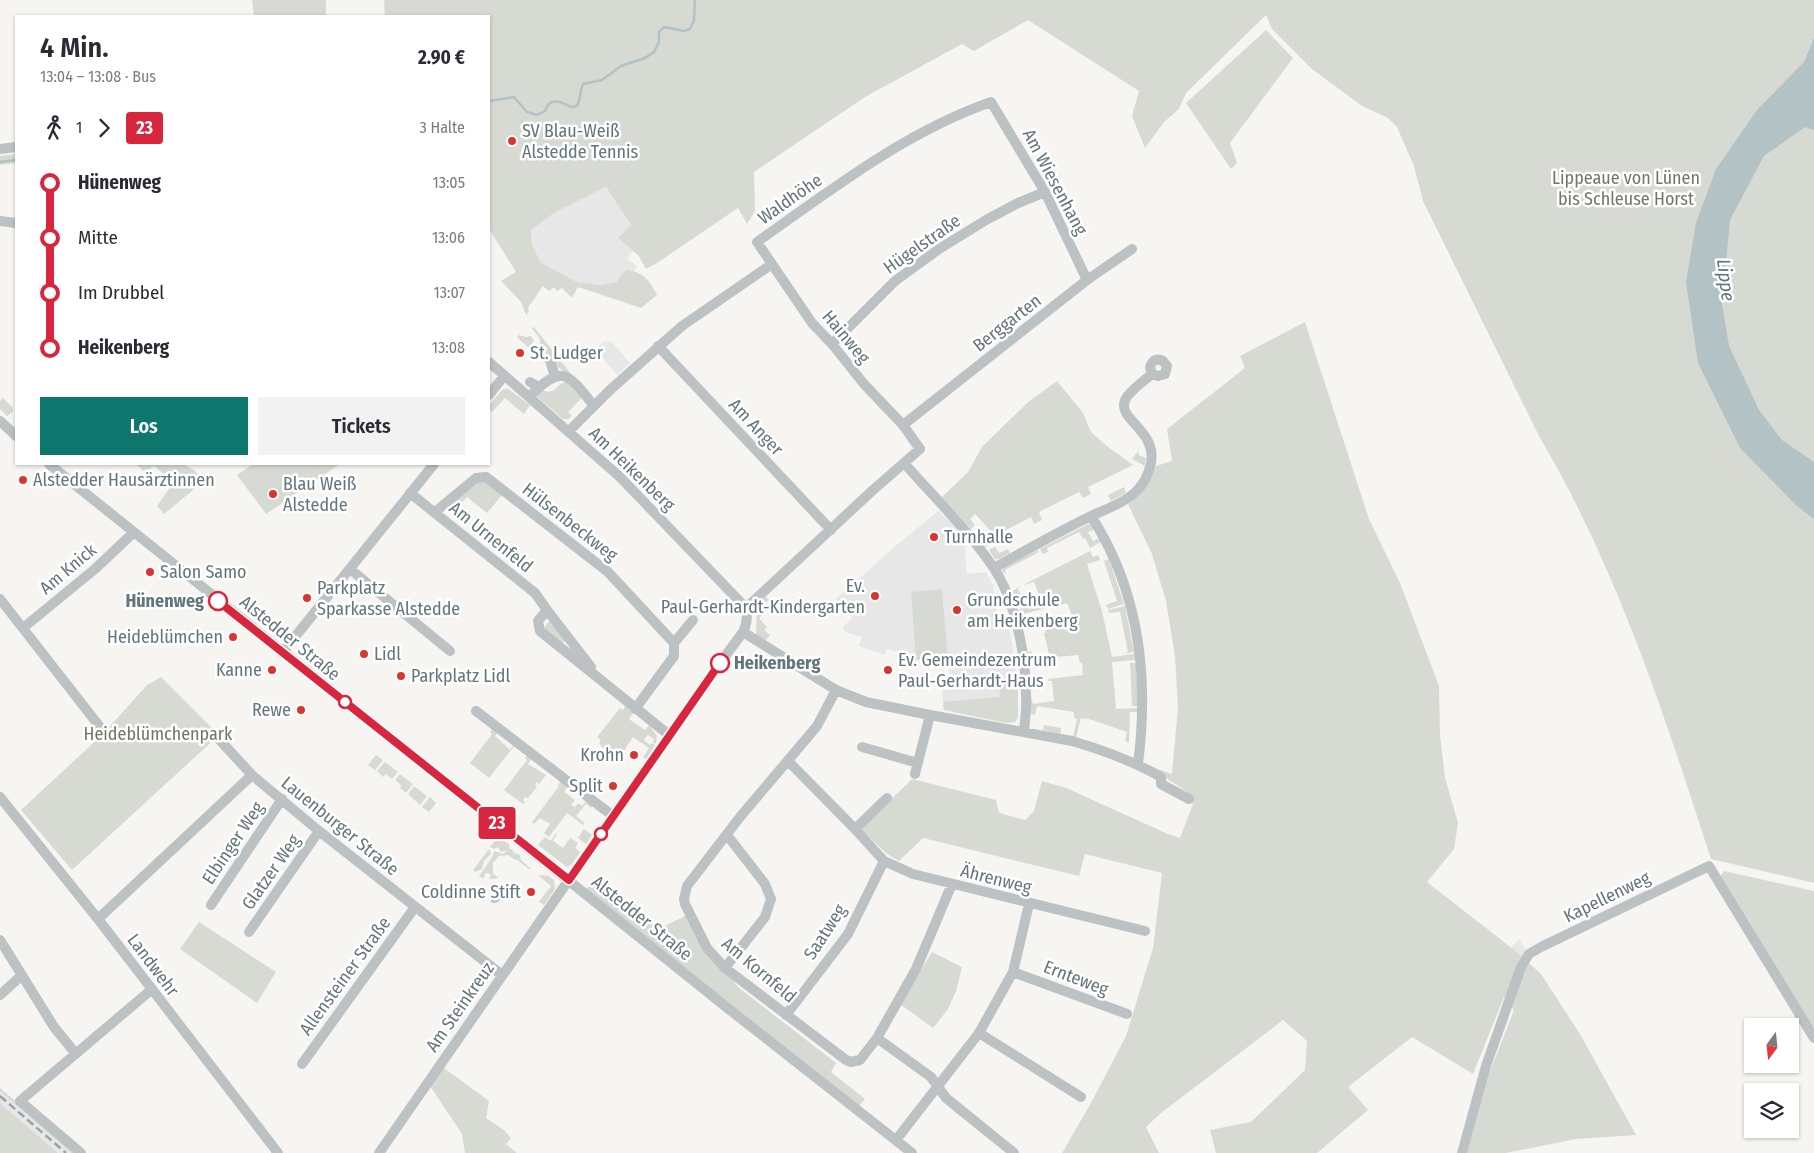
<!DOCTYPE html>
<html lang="de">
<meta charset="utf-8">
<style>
:root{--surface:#fff;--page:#f2f2f3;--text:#2b2b33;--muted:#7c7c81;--accent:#0f766e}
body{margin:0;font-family:"Fira Sans Condensed",sans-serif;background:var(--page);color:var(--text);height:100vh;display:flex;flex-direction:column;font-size:19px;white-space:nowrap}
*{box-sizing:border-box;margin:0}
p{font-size:16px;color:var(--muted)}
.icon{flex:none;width:28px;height:28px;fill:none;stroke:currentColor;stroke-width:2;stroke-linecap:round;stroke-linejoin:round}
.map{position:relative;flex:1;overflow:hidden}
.drawer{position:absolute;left:15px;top:15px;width:475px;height:450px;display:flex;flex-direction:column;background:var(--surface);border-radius:0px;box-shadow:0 1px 4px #0004}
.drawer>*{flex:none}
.badge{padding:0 10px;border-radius:4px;font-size:18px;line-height:32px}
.needle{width:32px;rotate:195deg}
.tools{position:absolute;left:1744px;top:1018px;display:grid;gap:10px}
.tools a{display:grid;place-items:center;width:55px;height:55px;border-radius:0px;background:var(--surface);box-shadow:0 1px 4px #0004;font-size:25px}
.map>.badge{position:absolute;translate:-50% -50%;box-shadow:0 0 0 2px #fff}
.legs{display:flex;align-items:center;gap:8px;height:55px;padding:0 25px;font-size:16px}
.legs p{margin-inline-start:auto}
.overview{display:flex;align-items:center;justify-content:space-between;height:85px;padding:0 25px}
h1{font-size:28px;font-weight:600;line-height:38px}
.button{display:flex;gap:10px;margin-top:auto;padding:10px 25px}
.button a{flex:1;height:58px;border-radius:0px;background:var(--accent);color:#fff;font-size:20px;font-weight:600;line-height:58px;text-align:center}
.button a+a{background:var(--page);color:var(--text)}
ul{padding:0 25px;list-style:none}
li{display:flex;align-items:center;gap:18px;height:55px;font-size:19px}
li i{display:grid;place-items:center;width:8px;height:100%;margin:0 6px;background:currentColor}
li i::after{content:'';width:12px;height:12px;margin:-6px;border:4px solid;border-radius:50%;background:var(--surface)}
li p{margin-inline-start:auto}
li:first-child i{background:linear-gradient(#0000 50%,currentColor 0)}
li:last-child i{background:linear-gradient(currentColor 50%,#0000 0)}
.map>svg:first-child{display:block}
.built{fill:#e6e7e6}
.green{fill:#d6dad2}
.water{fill:#b3c2c4}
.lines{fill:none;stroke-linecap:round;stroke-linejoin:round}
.stream{stroke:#b3c2c4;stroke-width:2.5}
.minor{stroke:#bcc2c4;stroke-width:10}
.rail{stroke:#9aa4a7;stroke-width:2.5;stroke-dasharray:8 4;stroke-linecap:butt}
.line-1-casing{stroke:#fff;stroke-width:11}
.line-1{stroke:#d7263d;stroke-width:8}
.poi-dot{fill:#d83530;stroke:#fff;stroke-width:2}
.stop-1-dot{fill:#fff;stroke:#d7263d;stroke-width:2.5}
.labels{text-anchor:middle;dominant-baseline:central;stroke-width:5;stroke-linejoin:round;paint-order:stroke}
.poi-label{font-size:18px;fill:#62767b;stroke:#fff;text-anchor:start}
.park-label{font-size:18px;fill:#6d7965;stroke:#fff}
.street-label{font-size:18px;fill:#62767b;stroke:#fff}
.stop-label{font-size:18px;font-weight:bold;fill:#62767b;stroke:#fff;text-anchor:end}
.water-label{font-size:19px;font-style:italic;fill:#5d7677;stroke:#fff}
</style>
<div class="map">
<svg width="1814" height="1153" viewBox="0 0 1814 1153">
<rect width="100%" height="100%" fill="#f6f5f2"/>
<path class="built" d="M606,187L631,225L618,238L633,251L627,259L637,266L634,272L628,270L624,272L617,282L600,285L577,282L541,264L532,245L531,230L554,213Z
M605,341L612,342L630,363L617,375L595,349Z
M938,511L964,533L967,574L986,572L993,585L999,623L1008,621L1018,679V717L1015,722L1007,723L944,710L942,690H951L942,589L916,654L897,652L887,649L885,655L859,646L862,637L845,632L843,627L852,618L835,600L899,543Z
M1519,939L1526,950L1514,967L1499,962Z
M0,1091L71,1153H58L0,1103Z"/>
<path class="green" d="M252,0H326V16H254Z
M384,0H1814V883L1711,859C1664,714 1617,568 1539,436L1423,201L1414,166L1397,127L1388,118L1362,106L1312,69L1272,29L1266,15L1186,93L1179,109L1164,122L1145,148L1132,116L1139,91L1028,20L974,51L962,44L865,97L754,172L755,211L747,224L738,208L657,263L646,269L638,255L618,238L631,225L606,187L554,213L531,230L532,245L541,263L577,282L600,285L617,282C619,278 623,271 628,270C629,270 635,272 636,272C648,277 651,284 657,295L641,308L578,287L572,298L562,288L557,291L554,287L549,291L543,286L528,308L529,311L526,315L521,302L501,281L516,272L489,229V16H385Z
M1266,30L1293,58L1230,143L1237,163L1231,169L1186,103Z
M16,154V163L0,165V156Z
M1305,322L1369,519L1400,583L1439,686L1440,735L1445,778L1458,823L1454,849L1427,882L1513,949L1541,974L1580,1034L1636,1135L1576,1139L1506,1153H1467L1489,1074L1514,1010L1504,997L1473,1074L1412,1037L1348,1087L1368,1110L1317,1153H1216L1210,1130L1251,1122L1305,1070L1307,1041L1283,1020L1161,1113L1146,1127L1159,1153H1062L1091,1103L1126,1036L1153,948L1162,873L1085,854L1079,876L923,838L899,861L887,854L861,829L912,779L996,800L999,813L1025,820L1034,811L1042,781L1066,788L1168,834L1180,838L1193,804L1185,799L1186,791L1146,765L1172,774L1178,707L1175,656L1166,601L1152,554L1128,504C1141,492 1149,482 1156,466L1172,461L1167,429L1245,368L1240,356Z
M534,327L575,379L553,364L552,359L540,347V339L532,328Z
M519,335L526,337L531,336L534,341L530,346L549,364L547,365L517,337Z
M566,381L582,398L568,412L572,416L568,419H563L534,394L542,390C556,395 555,386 566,381Z
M1057,381L1083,413L1091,432L1108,447L1133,465L1088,487L1091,494L1083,498L1079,492L1039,512L1042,520L1034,524L1031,517L991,538L993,543L985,547L980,541L990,530L975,514L970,519L975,525L971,529L942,497L968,472L982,447L1027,403Z
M507,388L530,405L524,414L505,398L492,412L489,409V405L502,390Z
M3,398L13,408V412L7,416L0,409V401Z
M1138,451L1139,455L1146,458L1145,466L1132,459Z
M136,464H183L194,470L204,481L164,514L157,506L174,482L154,466L145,472Z
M253,464H340L266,514L237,475Z
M480,480L486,481L503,494L487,513L467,497L453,512L447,508Z
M1124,487L1126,493L1111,501L1108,495Z
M1088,524H1092L1095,529L1088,532L1093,541L1099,538L1101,542L1090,548L1085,538L1083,539L1079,532L1047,548L1048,552L1043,554L1040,549Z
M995,547L999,553L1008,549L1010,553L999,559H995L989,550Z
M1038,550L1039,552L1005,570L1006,572L1003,573L1002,570L1004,567Z
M1090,551L1093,557L1098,555L1100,560L1087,564L1102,611L1112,657L1135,654V660L1112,662L1116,709L1138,708V712H1130L1129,743L1125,741L1127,732L1086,718L1085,719L1081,718L1076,737H1073L1077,719L1074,718V712L1037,706L1035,715L1031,714V698L1033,704L1054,701L1052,681H1048V679L1083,675L1082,663H1080L1078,655L1034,659V666H1029L1028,652L1031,651L1033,657L1049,654L1044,633H1046L1045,630L1075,623L1067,603L1023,614L1025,621L1021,622L1018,610L1027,607L1028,608L1042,602L1034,582L1023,585Z
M1109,559L1124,604L1108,609L1106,605L1117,601L1104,561Z
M1021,586L1018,589L1024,603L1016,605L1011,592Z
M942,589L948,657L916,660L911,592Z
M766,597L769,600L763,605L767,611L759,618L767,627L764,630L770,635L766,640L756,635L757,605Z
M1125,606L1134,652L1122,654L1128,652L1120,612L1109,613L1108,610Z
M548,622H551L565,639L564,642L562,643L544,628Z
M1130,663H1136L1138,706H1130L1132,705Z
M161,677L219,735L72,870L21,810L103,734L147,685Z
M1010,677L1018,679V717L1015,722L1007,723L944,710L943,702L1000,697L999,683Z
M625,706L633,713L629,719L645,730L649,725L657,736L656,744L653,742L654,739L648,735L644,740L650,745L651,743L655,745L646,759L643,757L649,748L633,737L618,760L606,752L599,743L601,740L597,737L620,708L623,710Z
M1044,725L1061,728L1060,734L1043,730Z
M494,728L498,732L495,736L510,750L514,744L515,745L489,778L470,763L492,734L490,732Z
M376,755L383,760L375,770L368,765Z
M527,755L532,758L528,764L546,775L539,784L537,782L535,785L537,787L528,798L525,797L523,800L525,802L523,804L504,790L527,760L525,758Z
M385,762L398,772L392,779L386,774L383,777L377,771Z
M400,774L413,784L406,793L400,788L401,785L395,780Z
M561,781L568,786L564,792L575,800L571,805L575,807L578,803L582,806L587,800L593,805L591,808L586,804L576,816L585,823L583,825L567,813L549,837L544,833L550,824L540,818L534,824L532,822L559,786L558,785Z
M414,786L427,796L420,805L408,794Z
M430,797L436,803L429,812L422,807Z
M584,829L592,835L586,844L578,838Z
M556,833L557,834L553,841L563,848L570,838L578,843L575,848L580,852L572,864L567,867L538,845L545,837L551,841Z
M498,837L509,844L510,849H512L514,853L520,855L521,860L531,869H529L516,859L515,860L508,855L499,856L493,863V874L499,878L491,879L489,878L491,875L488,873H485L484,878H482L479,876C482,872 494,856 494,851L503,854L508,850L501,852L498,847L494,849L490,847Z
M489,849L491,854L484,861L482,869L475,872L473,870Z
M1724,871L1814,891V1033L1719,878Z
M538,875L548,876L554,880L555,889L544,905L539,902L551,886Z
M593,881L622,903L631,899L657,930L689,914L707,948L739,988L836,1063L831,1072L865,1099L857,1109L584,892Z
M199,922L276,972L257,1003L180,949Z
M932,952L962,967L956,991L948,1009L933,1028L900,1004Z
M440,1065L489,1101L486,1118L504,1130L511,1138L506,1144L517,1153H465L462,1134L428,1083Z
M0,1088L76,1153H71L0,1091Z
M0,1103L58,1153H0Z"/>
<path class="water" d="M1814,38V130L1805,127L1764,156L1730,220L1722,304L1729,346L1759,410L1782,440L1814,462V519L1797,506L1740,448L1698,363L1686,282L1696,223L1716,169L1757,110L1804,62Z
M496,884L500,885L498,893L503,896L498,902L494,903L491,902L493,886Z"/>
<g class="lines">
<path class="stream" d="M489,101L514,97L527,112L537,115L545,111C549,97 560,101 571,107L577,106C581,99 579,93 583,84L602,80L621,66L645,58L654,52L659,42V32L664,27L684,31L690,29L694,20L695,0
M0,162L16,160"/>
<path class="minor" d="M0,149L16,147
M0,221L16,223
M832,344L895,281L939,249L986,220L1018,203L1045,192
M658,346L831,530
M551,364L555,376
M530,382L539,387
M489,395L504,376
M529,397C562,363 568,373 594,406
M0,421L16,436
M903,425L1087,280L1132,249
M569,431L610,390L682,326L772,264
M904,463C933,496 968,530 993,567C1015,599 1026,655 1026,694C1027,707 1025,720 1024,732
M49,464L730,1010L912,1153
M410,493L535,593L547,610L538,621L540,631L669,735
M435,512L476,478L486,477L608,572L674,643V656L635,709
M1091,516C1139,590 1149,678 1138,764
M994,568C1026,550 1058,532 1091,516C1108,508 1128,502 1140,487C1146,480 1149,472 1151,463C1157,430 1117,420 1125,400C1130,390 1144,381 1152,374L1158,376L1165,374L1167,366L1163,361C1157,358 1152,360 1150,367L1152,374
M350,569L450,651
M0,599L100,727
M746,608L873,490L920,449L903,425L864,384L832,344L812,323L757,242C831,190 905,132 991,102L1045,192L1087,280
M547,610L591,667
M23,628L95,569L133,533
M743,632L836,690L866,702L930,715L1072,741C1103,750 1133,761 1161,777V784L1189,799
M674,643L693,620
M282,653L434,464
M836,690L817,726L740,817L687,886L684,899L685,904L707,948L725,968L846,1060L851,1062L860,1060L877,1038L916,969L952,884
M476,711L613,816
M216,736L252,775L319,831L502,975
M862,747L918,763
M788,761L855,829L884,861L913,874L1145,931
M915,774L930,715
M0,797L98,919L278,1153
M855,829L887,798
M211,905L282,799
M98,919L252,775
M249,932L319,831
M0,940L54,1027L76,1054
M725,968L765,917L771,899L765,884L727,835
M1013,972L1127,1014
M0,995L21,976
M786,1015L848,934L884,861
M979,1033L1081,1097
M877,1038L931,1077L946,1098L1014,1153
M302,1064L415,907
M896,1140L979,1033L1013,972L1029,904
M81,1153L20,1101L151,990
M379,1153L707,681L743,632C747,624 748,617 746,608L620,477L489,362
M1462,1153L1486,1066L1521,967L1529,954L1541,947L1709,866L1814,1038"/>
<path class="rail" d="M0,1096L66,1153"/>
</g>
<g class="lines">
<g class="line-1-casing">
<path id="line-1" d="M218,601L569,880L720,663"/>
</g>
<use href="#line-1" class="line-1"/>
</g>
<g class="poi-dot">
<circle cx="512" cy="141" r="5"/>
<circle cx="520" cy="353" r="5"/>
<circle cx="23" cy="480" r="5"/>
<circle cx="273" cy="494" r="5"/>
<circle cx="934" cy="537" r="5"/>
<circle cx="150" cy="572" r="5"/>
<circle cx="875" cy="596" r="5"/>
<circle cx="307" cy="598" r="5"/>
<circle cx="957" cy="610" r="5"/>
<circle cx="233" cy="637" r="5"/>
<circle cx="364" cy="654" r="5"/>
<circle cx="272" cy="670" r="5"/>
<circle cx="888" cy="670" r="5"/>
<circle cx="401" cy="676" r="5"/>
<circle cx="301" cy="710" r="5"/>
<circle cx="634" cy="755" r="5"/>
<circle cx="613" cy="786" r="5"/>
<circle cx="531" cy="892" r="5"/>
</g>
<g class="stop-1-dot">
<circle cx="218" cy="601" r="9"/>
<circle cx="720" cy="663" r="9"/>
<circle cx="345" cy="702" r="6"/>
<circle cx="601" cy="834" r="6"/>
</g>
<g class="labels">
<g class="poi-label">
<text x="522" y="131">SV Blau-Weiß<tspan x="522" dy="21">Alstedde Tennis</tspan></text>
<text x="530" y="353">St. Ludger</text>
<text x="33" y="480">Alstedder Hausärztinnen</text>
<text x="283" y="484">Blau Weiß<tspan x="283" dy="21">Alstedde</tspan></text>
<text x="944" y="537">Turnhalle</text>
<text x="160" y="572">Salon Samo</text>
<text x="865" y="586" text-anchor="end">Ev.<tspan x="865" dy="21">Paul-Gerhardt-Kindergarten</tspan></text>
<text x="317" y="588">Parkplatz<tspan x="317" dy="21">Sparkasse Alstedde</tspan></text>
<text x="967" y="600">Grundschule<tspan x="967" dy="21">am Heikenberg</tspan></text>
<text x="223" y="637" text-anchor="end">Heideblümchen</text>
<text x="374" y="654">Lidl</text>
<text x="898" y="660">Ev. Gemeindezentrum<tspan x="898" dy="21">Paul-Gerhardt-Haus</tspan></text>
<text x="262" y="670" text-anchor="end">Kanne</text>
<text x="411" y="676">Parkplatz Lidl</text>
<text x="291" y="710" text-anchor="end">Rewe</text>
<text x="624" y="755" text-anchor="end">Krohn</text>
<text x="603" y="786" text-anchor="end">Split</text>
<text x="521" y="892" text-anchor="end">Coldinne Stift</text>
</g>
<g class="park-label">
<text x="1626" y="178">Lippeaue von Lünen<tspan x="1626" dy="21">bis Schleuse Horst</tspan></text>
<text x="158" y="734">Heideblümchenpark</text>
</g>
<g class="street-label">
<text transform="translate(1055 182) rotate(62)">Am Wiesenhang</text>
<text transform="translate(790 199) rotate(-35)">Waldhöhe</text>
<text transform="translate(922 244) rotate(-35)">Hügelstraße</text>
<text transform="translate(1007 323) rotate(-38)">Berggarten</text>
<text transform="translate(846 337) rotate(50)">Hainweg</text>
<text transform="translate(756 427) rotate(47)">Am Anger</text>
<text transform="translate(632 469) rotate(44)">Am Heikenberg</text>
<text transform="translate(570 522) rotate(38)">Hülsenbeckweg</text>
<text transform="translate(491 537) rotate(39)">Am Urnenfeld</text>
<text transform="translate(68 569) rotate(-40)">Am Knick</text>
<text transform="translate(290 638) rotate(39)">Alstedder Straße</text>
<text transform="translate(340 826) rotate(39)">Lauenburger Straße</text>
<text transform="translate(233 843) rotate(-56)">Elbinger Weg</text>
<text transform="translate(271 872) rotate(-55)">Glatzer Weg</text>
<text transform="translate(996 879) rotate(14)">Ährenweg</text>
<text transform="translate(1607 897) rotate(-26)">Kapellenweg</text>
<text transform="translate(642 918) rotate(39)">Alstedder Straße</text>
<text transform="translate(825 932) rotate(-57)">Saatweg</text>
<text transform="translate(153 965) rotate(53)">Landwehr</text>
<text transform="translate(759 970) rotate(40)">Am Kornfeld</text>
<text transform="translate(345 976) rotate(-54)">Allensteiner Straße</text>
<text transform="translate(1076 978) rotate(21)">Ernteweg</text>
<text transform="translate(460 1007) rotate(-55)">Am Steinkreuz</text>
</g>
<g class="stop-label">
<text x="204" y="601">Hünenweg</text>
<text x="734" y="663" text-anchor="start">Heikenberg</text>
</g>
<g class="water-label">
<text transform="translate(1726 280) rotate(83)">Lippe</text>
</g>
</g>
</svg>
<div class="tools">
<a><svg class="needle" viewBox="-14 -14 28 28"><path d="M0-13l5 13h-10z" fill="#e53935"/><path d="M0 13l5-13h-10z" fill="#7c7c81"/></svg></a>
<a><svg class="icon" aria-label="layers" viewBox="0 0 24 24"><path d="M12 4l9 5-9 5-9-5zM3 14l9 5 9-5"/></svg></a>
</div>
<b class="badge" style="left:497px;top:823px;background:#d7263d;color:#fff">23</b>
<section class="drawer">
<div class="overview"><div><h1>4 Min.</h1><p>13:04 – 13:08 · Bus</p></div><b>2.90 €</b></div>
<div class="legs"><svg class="icon" aria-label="walk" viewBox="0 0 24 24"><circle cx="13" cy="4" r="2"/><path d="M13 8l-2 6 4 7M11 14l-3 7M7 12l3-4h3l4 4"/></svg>1<svg class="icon" aria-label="forward" viewBox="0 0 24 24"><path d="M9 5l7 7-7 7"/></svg><b class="badge" style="background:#d7263d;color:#fff">23</b><p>3 Halte</p></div>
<ul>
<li><i style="color:#d7263d"></i><b>Hünenweg</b><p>13:05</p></li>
<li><i style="color:#d7263d"></i><span>Mitte</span><p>13:06</p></li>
<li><i style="color:#d7263d"></i><span>Im Drubbel</span><p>13:07</p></li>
<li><i style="color:#d7263d"></i><b>Heikenberg</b><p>13:08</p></li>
</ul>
<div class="button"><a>Los</a><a>Tickets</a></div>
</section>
</div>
